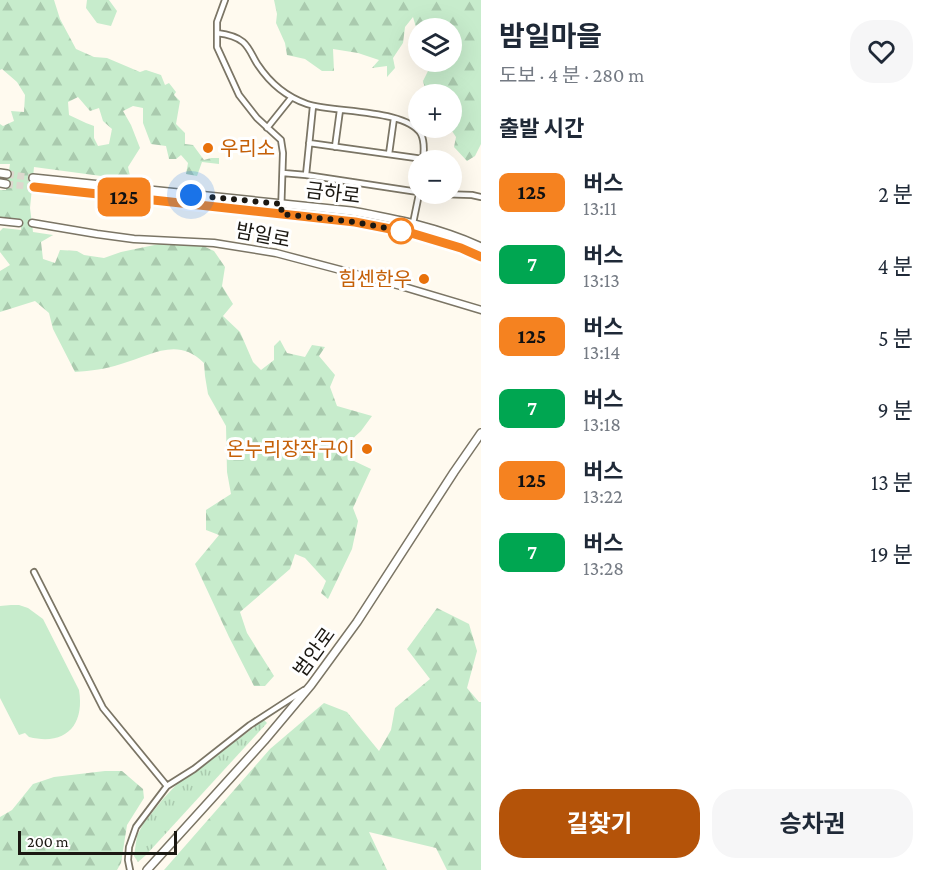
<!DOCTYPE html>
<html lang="ko">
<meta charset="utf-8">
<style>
:root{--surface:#fff;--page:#f6f6f7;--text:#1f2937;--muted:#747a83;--accent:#b45309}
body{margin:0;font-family:"Crimson Pro","Noto Sans KR",serif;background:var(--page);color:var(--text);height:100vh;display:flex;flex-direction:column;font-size:22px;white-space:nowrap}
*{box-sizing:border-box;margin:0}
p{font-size:20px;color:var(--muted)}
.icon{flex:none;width:33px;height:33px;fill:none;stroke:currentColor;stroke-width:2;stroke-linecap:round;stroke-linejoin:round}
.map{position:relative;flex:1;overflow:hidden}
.side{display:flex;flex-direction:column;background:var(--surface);width:450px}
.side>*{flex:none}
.badge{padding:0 12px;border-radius:9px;font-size:21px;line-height:39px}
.fabs{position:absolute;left:408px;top:18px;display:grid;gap:12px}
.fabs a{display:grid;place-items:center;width:54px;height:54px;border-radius:50%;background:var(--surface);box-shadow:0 6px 24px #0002;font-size:30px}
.scale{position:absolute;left:18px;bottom:15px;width:159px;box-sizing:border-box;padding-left:6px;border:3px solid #1b1812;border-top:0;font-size:16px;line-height:21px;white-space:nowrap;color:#1b1812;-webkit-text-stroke:4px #fff;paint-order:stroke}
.you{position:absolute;width:30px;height:30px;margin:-15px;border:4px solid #fff;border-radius:50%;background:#1a73e8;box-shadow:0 0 0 9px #1a73e833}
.map>.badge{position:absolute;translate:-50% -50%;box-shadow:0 0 0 3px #fff}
h2{padding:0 18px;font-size:22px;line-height:54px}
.round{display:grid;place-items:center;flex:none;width:63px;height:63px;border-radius:24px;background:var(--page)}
.headline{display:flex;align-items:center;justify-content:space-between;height:102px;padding:0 18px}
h1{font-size:28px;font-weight:700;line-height:45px}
.primary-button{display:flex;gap:12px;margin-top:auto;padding:12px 18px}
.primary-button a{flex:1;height:69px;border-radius:24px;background:var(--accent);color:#fff;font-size:24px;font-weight:700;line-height:69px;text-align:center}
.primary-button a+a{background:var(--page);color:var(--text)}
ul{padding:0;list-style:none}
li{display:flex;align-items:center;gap:18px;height:72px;padding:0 18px}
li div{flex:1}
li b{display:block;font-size:22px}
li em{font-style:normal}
li .badge{min-width:66px;font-weight:700;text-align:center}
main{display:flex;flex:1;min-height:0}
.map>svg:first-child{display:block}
.forest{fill:url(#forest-firs);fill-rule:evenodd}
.park{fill:url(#park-tufts)}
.pitch{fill:#c7eccc}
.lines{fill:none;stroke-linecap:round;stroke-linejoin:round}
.secondary-tunnel{stroke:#ddd8ce;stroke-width:7;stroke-dasharray:7 3.5;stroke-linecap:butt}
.minor-casing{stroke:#7b7565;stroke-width:8}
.tertiary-casing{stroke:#7b7565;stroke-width:9}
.secondary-casing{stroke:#7b7565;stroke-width:10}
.minor{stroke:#fff;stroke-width:4.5}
.tertiary{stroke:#fff;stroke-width:6}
.secondary{stroke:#fff;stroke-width:7}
.line-casing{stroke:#fff;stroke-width:14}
.line{stroke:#f58220;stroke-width:9}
.walk{stroke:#1b1812;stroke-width:6;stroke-dasharray:0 10.8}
.food-dot{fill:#e8710a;stroke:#fff;stroke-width:2}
.stop-dot{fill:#fff;stroke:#f58220;stroke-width:3}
.labels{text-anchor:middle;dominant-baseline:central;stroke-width:6;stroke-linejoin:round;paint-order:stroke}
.food-label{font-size:20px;fill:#c56008;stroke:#fff;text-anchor:end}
.street-label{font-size:20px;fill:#1b1812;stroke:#fff}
</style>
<main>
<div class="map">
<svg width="481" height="870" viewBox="0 0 481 870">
<defs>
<pattern id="forest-firs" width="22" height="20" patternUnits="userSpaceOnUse" patternTransform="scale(1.5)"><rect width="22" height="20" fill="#c7eccc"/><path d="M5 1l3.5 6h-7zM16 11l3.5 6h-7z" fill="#aacaae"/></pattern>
<pattern id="park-tufts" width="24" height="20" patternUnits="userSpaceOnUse" patternTransform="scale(1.5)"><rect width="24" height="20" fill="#c7eccc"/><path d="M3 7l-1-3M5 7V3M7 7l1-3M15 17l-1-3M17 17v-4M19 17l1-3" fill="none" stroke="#aacaae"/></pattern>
</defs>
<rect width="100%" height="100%" fill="#fffaef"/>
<path class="forest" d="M0,0H54L60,19L76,49L94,57L107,58L140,72L146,70L161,75L165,85L169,83L176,92L174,95L180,101L176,124L185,133V144L193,145L204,160L211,158H219V164L202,162L197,176L186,174L188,163L181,155L176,159H169L166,146L151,144L143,123V108L133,106L123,111L131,125L140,148L128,167L131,180L34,167L30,208L33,232L53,235L41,242L43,259L55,263L60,250L77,251L84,255L104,258L121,252L164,243L201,245L214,251L225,267L222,286L233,304L223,316L240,332L253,362L261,370L274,360V346L280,340L287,353L305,357L312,345L325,347L319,356L335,375L330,387L337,406L372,416L361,431L349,442L352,460L371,469L353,508L358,521L352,549L328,599L321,593L326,581L305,558L295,554L290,569L240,612L247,633L274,676L265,686H254L229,637L195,564L219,535L206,530V510L231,494L227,472L226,426L208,394L205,376L204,363C177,336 151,356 121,364C106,369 91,371 75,372L53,329L49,313L35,301L0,312V271L10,265L0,252V231L3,228L21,230V220L20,219L0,217V190H6L10,164H0V124L3,126L14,121L11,111L24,112L25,95L17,82L2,69L0,70ZM78,97L90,111L99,108L103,121L112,129L109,144L98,146L94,138V126L86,123L69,115L68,102Z
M87,0H109L117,11L111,26L97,23L86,8Z
M274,0H481V144L475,156L467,161L454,147L456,137L450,128L452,94H430L426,92L423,81L428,71L423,62H452V28H418V53L416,48L418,34L413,17L405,27L403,43L393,58L395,68L387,77V66L372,68L379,60L358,53L333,49L334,71H322L305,59L287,55L285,43L276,23L277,14Z
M437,608L469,624L477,651L467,688L479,702H481V870H447L436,848L369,832L387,870H164L270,749L324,703L347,712L379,751L391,730L395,708L430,679L407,649Z
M105,771H122L143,789L144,798L127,825L121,863L117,870H0V817L12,810L33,784L54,777Z"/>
<path class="park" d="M264,720L267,723L146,855L138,862L134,856L137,836L143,824L163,799L177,784Z"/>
<path class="pitch" d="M11,605H19L28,608L43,619L79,690C85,726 65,746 29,737L25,733L19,735L0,698V606Z"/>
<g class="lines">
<path class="secondary-tunnel" d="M7,174L33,178
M6,184L34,187"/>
<g class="minor-casing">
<path id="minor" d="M225,0L217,22V47L239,95L257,118L281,140L283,153L281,214
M217,33C225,34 236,36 243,42C250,48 253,58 258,65C270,83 287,97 307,104C334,113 406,109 421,134C425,142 424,152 423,160
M267,128L291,98
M309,143L423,159
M335,147L340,110
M389,154L394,118
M283,173L306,175L418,192
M306,175L313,106
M439,194L472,195L481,197
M411,233L419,194
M34,572L103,708L167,786
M130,870L128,860L129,847L136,827L167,786L194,769L250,725L304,690"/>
</g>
<g class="tertiary-casing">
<path id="tertiary" d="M0,221L19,223
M32,223L97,234L134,239L214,243L276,253L401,286L481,310"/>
</g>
<g class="secondary-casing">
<path id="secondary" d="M0,173L7,174
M33,178L351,211C396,219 440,228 481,247
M0,183L6,184
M34,187L355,222L411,233L461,248L481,257
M147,870L264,741L311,685L357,622L454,472L481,433"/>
</g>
<use href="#minor" class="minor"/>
<use href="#tertiary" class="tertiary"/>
<use href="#secondary" class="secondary"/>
</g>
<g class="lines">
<g class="line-casing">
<path id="line" d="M34,187L355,222L411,233L461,248L481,257"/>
</g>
<use href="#line" class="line"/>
<path class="walk" d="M191,195L282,204L281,214L355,222L401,231"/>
</g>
<g class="food-dot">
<circle cx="208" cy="148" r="6"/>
<circle cx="424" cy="279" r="6"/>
<circle cx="367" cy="449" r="6"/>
</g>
<circle class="stop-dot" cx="401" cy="231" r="12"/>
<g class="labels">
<g class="food-label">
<text x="220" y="148" text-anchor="start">우리소</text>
<text x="412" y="279">힘센한우</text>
<text x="355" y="449">온누리장작구이</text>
</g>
<g class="street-label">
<text transform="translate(333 193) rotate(7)">금하로</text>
<text transform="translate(263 235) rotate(11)">밤일로</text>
<text transform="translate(314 652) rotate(-54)">범안로</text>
</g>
</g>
</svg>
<div class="fabs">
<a><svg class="icon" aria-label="layers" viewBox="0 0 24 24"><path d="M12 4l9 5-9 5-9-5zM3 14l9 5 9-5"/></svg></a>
<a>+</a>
<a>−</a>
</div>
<div class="scale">200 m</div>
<div class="you" style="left:191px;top:195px"></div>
<b class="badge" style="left:124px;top:197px;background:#f58220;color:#111">125</b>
</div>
<section class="side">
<div class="headline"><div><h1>밤일마을</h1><p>도보 · 4 분 · 280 m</p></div><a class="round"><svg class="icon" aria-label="heart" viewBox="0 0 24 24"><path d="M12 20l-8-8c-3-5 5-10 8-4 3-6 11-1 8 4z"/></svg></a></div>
<h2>출발 시간</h2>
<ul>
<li><span class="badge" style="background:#f58220;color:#111">125</span><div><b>버스</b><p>13:11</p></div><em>2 분</em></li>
<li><span class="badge" style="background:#00a651;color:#fff">7</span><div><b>버스</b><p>13:13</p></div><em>4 분</em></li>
<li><span class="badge" style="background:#f58220;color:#111">125</span><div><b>버스</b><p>13:14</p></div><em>5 분</em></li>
<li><span class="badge" style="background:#00a651;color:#fff">7</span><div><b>버스</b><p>13:18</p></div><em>9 분</em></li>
<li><span class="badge" style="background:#f58220;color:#111">125</span><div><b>버스</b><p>13:22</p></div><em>13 분</em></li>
<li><span class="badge" style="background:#00a651;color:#fff">7</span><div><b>버스</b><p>13:28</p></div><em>19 분</em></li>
</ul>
<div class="primary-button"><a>길찾기</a><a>승차권</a></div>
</section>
</main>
